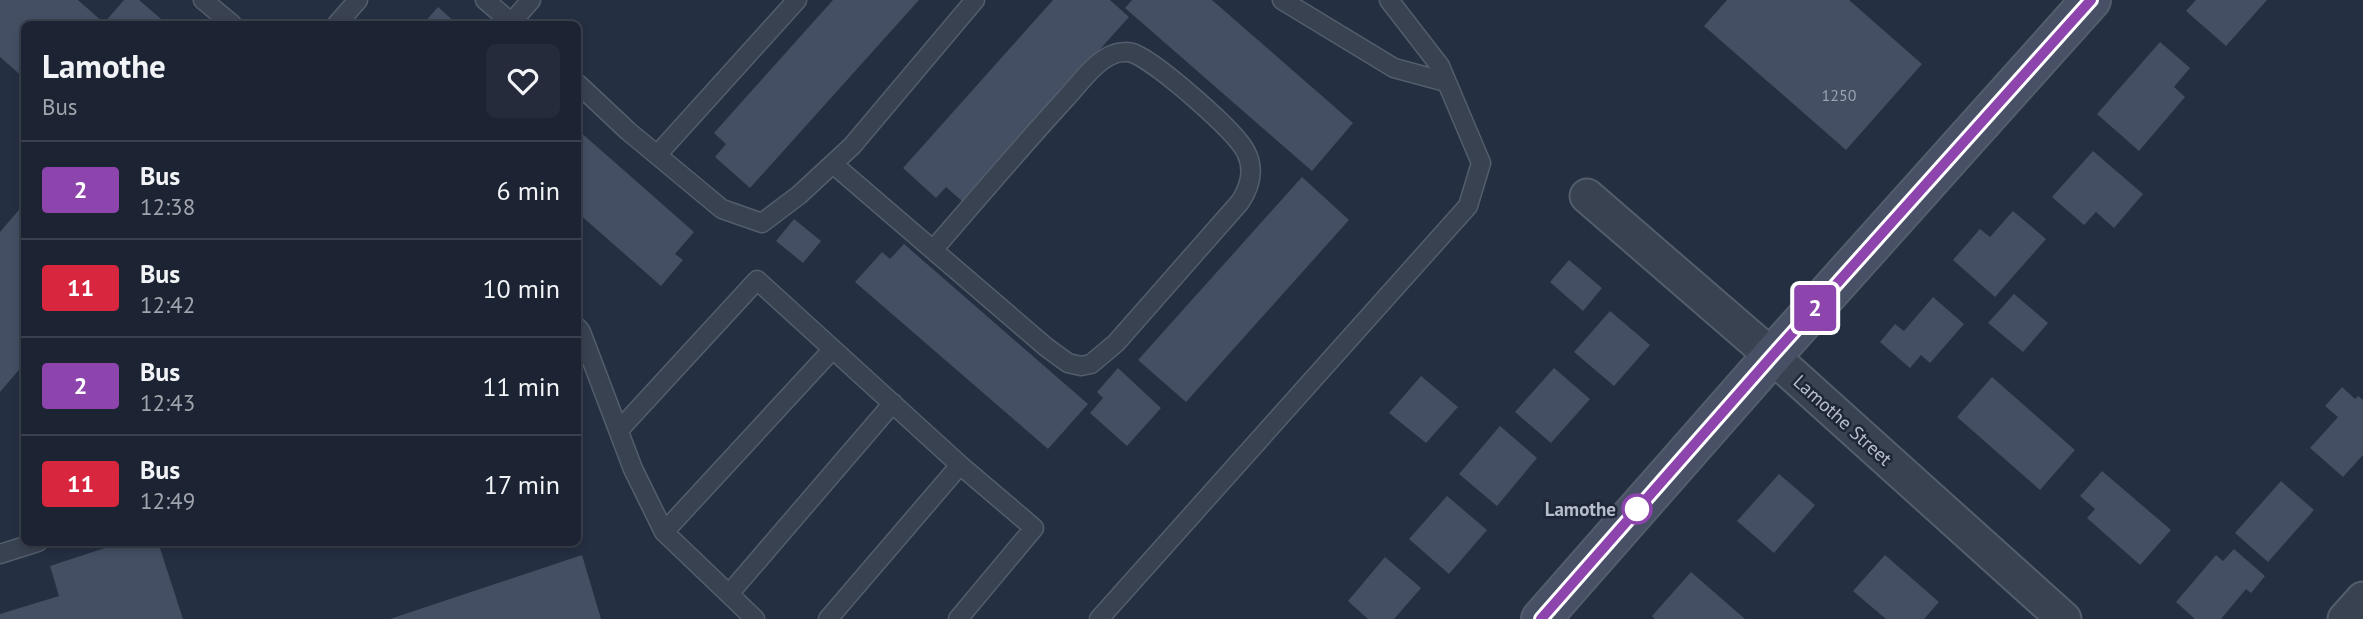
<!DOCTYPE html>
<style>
:root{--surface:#1c2332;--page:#252b3a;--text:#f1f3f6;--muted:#a0a4ac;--line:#3a404d}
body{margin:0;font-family:"PT Sans",sans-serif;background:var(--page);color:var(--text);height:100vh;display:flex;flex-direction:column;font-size:26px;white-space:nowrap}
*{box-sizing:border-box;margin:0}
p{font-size:23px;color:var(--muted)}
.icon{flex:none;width:38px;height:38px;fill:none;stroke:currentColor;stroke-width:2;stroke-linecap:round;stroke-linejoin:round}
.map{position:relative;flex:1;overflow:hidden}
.details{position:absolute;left:21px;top:21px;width:560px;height:525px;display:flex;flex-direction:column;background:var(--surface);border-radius:10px;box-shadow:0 4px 10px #0003,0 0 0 2px var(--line)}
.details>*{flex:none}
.badge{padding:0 14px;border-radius:5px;font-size:24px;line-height:46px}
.map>.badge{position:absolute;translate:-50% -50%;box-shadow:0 0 0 4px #fff}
.round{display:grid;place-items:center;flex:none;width:74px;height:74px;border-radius:10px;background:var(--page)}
.overview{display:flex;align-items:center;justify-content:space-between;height:119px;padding:0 21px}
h1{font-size:33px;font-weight:800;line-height:52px}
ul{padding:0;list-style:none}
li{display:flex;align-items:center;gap:21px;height:98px;padding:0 21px;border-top:2px solid var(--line)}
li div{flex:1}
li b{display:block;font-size:26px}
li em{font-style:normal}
li .badge{min-width:77px;font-weight:700;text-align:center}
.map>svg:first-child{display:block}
.building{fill:#444f64}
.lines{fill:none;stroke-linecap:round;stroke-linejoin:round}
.lane-casing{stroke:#545d6b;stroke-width:21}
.street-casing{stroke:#545d6b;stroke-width:37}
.secondary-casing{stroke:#545d6b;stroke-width:42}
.lane{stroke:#394251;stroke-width:18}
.street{stroke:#394251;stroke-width:33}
.secondary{stroke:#475064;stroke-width:38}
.line-casing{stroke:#fff;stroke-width:16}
.line{stroke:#8e44ad;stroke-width:10}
.stop-dot{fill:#fff;stroke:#8e44ad;stroke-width:3.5}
.labels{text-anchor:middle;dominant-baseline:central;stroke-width:5;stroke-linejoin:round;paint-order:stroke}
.number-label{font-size:16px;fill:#9aa2b1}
.street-label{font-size:19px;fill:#b6bdcb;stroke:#1e2637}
.stop-label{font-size:19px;font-weight:bold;fill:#b6bdcb;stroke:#1e2637;text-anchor:end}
</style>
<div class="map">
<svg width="2363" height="619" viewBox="0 0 2363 619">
<rect width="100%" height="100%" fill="#252f42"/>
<path class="building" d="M0,0H78L104,23L124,0H139L167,24H24V78L0,57Z
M833,0H919L750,188L715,157L726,144L714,133Z
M1053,0H1110L1129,17L963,202L946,187L936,198L903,168Z
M1132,0H1212L1353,123L1312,171L1125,8Z
M1727,0H1849L1922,64L1846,150L1704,26Z
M2196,0H2267L2226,46L2186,11Z
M438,7L457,24H423Z
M2160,42L2190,68L2174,87L2185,97L2139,151L2097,114Z
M578,130L694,232L675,254L683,260L661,286L578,213Z
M2093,151L2143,194L2114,228L2096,212L2084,225L2052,197Z
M1302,177L1349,220L1186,402L1138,360Z
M24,204V364L0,392V232Z
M2013,211L2046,239L1995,297L1953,260L1980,229L1990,237Z
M794,219L821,241L803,263L776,241Z
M904,244L1088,404L1048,449L855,282L882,252L890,259Z
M1569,260L1602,288L1583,311L1550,282Z
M2014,294L2048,323L2023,352L1988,323Z
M1933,297L1964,324L1930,363L1921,355L1910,368L1880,342L1895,324L1904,331Z
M1610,311L1650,345L1614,386L1574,352Z
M1118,368L1161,408L1127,446L1090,413L1103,398L1097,392Z
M1554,368L1590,399L1551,443L1515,412Z
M1421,376L1458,407L1426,443L1389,413Z
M1992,377L2075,450L2040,490L1957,417Z
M2342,387L2355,399L2358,396L2363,400V455L2343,477L2310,448L2338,417L2325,406Z
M1500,426L1537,458L1497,506L1459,474Z
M2102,471L2171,530L2140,565L2087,518L2095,509L2080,496Z
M1779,474L1815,505L1774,553L1737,521Z
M2281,481L2314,510L2268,562L2235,533Z
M1447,496L1487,530L1449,574L1409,539Z
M123,542H158L183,619H0V614L59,596L50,566Z
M2234,549L2265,576L2251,593L2246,589L2221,619H2195L2176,602L2216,555L2223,561Z
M582,555L601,619H390Z
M1885,555L1939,602L1924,619H1886L1853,591Z
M1385,557L1421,588L1394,619H1368L1348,601Z
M1691,572L1745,619H1655L1652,616Z"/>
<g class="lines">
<g class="lane-casing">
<path id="lane" d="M203,0L232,24
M485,0L513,24
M1282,0L1394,68L1446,82
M511,23L531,0
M337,24L358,0
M578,84L628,131L722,209L762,223L799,195L852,146L975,0
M657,155L797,0
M833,164L1046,347L1068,363L1081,366L1091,364L1116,343L1240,202C1250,187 1255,170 1246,152C1235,130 1158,64 1135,54C1129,51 1119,52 1114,54C1095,61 1080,83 1067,97C1021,147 977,199 933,250
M578,328L581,332L633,469L664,532L755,619
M619,430L757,280L960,465L1034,528L958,619
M664,532L832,350
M0,554L38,542
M729,594L893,403
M828,619L960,465
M1099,619L1468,206L1481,163L1440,66L1389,0"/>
</g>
<g class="street-casing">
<path id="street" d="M1587,196L1772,356L2064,619
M2345,619L2363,599"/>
</g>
<g class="secondary-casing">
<path id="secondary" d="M1541,619L1772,356L2091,0"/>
</g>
<use href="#lane" class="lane"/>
<use href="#street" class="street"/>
<use href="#secondary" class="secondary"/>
</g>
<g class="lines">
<g class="line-casing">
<path id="line" d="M1541,619L1772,356L2091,0"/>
</g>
<use href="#line" class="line"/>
</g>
<circle class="stop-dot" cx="1637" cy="509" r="14"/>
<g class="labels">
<g class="number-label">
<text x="1839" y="95">1250</text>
</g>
<g class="street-label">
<text transform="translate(1843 420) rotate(42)">Lamothe Street</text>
</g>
<g class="stop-label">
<text x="1616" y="509">Lamothe</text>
</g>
</g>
</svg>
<b class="badge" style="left:1815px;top:308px;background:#8e44ad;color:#fff">2</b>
<section class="details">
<div class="overview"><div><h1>Lamothe</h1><p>Bus</p></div><a class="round"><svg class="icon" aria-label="heart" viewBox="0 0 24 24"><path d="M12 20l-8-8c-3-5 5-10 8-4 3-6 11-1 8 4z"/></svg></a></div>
<ul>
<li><span class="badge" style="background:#8e44ad;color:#fff">2</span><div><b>Bus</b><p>12:38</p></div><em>6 min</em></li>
<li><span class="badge" style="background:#d7263d;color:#fff">11</span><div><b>Bus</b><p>12:42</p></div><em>10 min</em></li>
<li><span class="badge" style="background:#8e44ad;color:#fff">2</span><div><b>Bus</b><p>12:43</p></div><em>11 min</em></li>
<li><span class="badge" style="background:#d7263d;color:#fff">11</span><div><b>Bus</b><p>12:49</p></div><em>17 min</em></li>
</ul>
</section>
</div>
